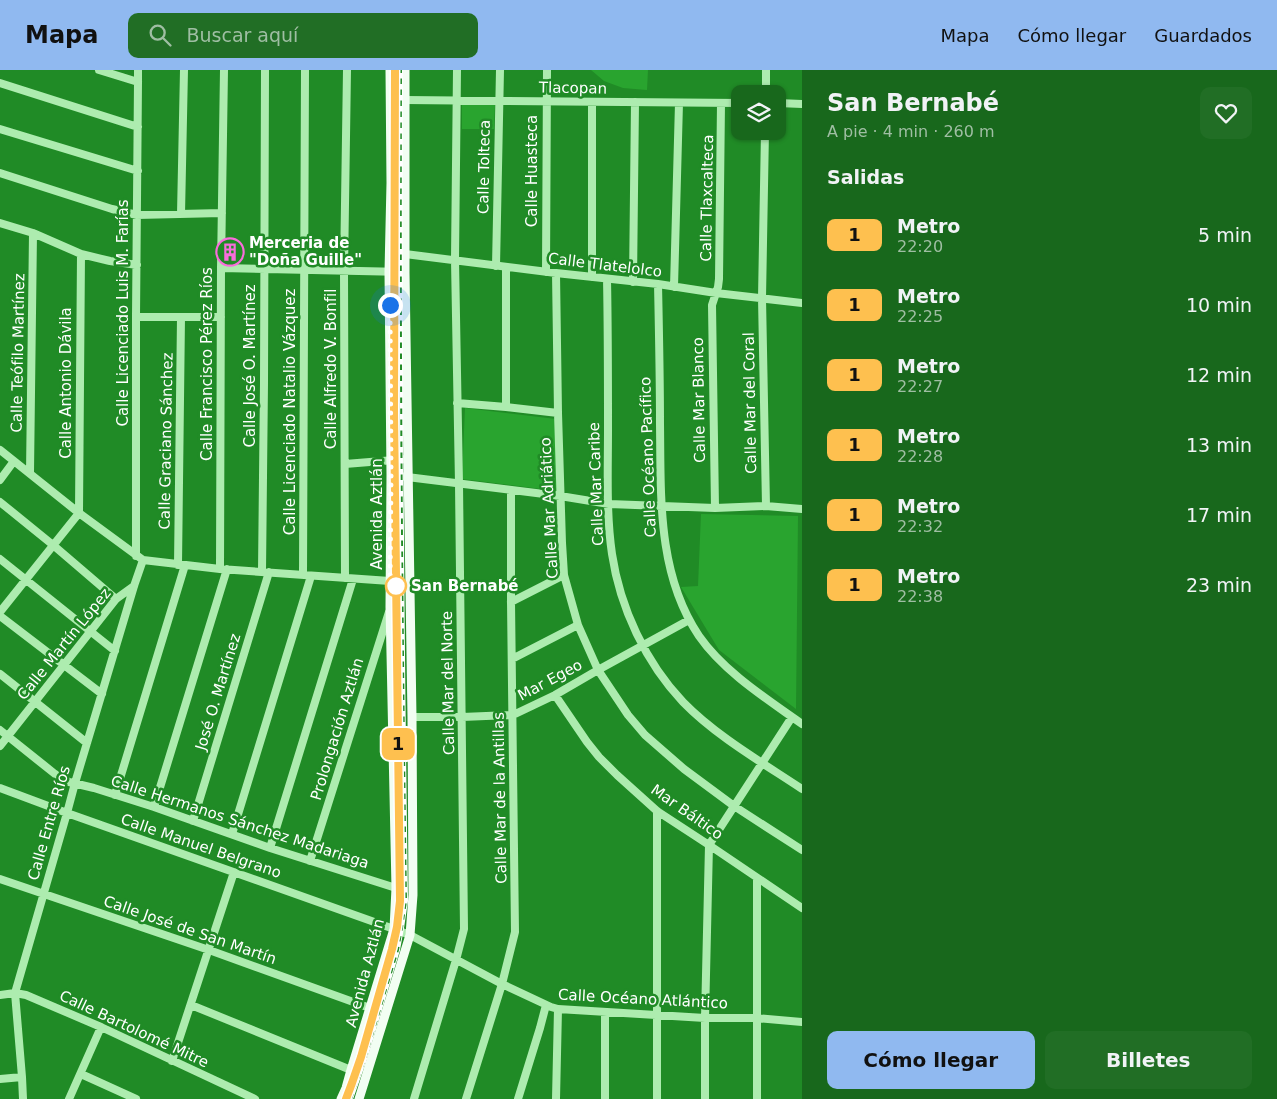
<!DOCTYPE html>
<html lang="es">
<meta charset="utf-8">
<style>
:root{--surface:#18681c;--page:#216e25;--text:#f1f3f6;--muted:#9fbea3;--accent:#90b9f0}
body{margin:0;font-family:"DejaVu Sans",sans-serif;background:var(--page);color:var(--text);height:100vh;display:flex;flex-direction:column;font-size:19px;white-space:nowrap}
*{box-sizing:border-box;margin:0}
p{font-size:16px;color:var(--muted)}
.icon{flex:none;width:28px;height:28px;fill:none;stroke:currentColor;stroke-width:2;stroke-linecap:round;stroke-linejoin:round}
.map{position:relative;flex:1;overflow:hidden}
.sheet{display:flex;flex-direction:column;background:var(--surface);width:475px}
.sheet>*{flex:none}
.badge{padding:0 10px;border-radius:8px;font-size:18px;line-height:32px}
.fabs{position:absolute;left:731px;top:15px;display:grid;gap:10px}
.fabs a{display:grid;place-items:center;width:55px;height:55px;border-radius:10px;background:var(--surface);box-shadow:0 1px 4px #0004;font-size:25px}
.you{position:absolute;width:25px;height:25px;margin:-12px;border:4px solid #fff;border-radius:50%;background:#1a73e8;box-shadow:0 0 0 8px #1a73e833}
.map>.badge{position:absolute;translate:-50% -50%;box-shadow:0 0 0 2px #fff}
h2{padding:0 25px;font-size:19px;line-height:45px}
.round{display:grid;place-items:center;flex:none;width:52px;height:52px;border-radius:10px;background:var(--page)}
.head{display:flex;align-items:center;justify-content:space-between;height:85px;padding:0 25px}
h1{font-size:24px;font-weight:800;line-height:38px}
.button{display:flex;gap:10px;margin-top:auto;padding:10px 25px}
.button a{flex:1;height:58px;border-radius:10px;background:var(--accent);color:#111;font-size:20px;font-weight:800;line-height:58px;text-align:center}
.button a+a{background:var(--page);color:var(--text)}
ul{padding:0;list-style:none}
li{display:flex;align-items:center;gap:15px;height:70px;padding:0 25px}
li div{flex:1}
li b{display:block;font-size:19px}
li em{font-style:normal}
li .badge{min-width:55px;font-weight:700;text-align:center}
header{display:flex;align-items:center;gap:30px;box-sizing:border-box;height:70px;padding:0 25px;background:var(--accent);color:#111}
header strong{font-size:24px}
nav{display:flex;gap:28px;margin-inline-start:auto;font-size:18px}
.search{width:350px;height:45px;background:var(--page);display:flex;align-items:center;gap:12px;box-sizing:border-box;padding:0 18px;border-radius:10px;color:var(--muted);font-size:19px}
main{display:flex;flex:1;min-height:0}
.map>svg:first-child{display:block}
.green{fill:#29a42f}
.lines{fill:none;stroke-linecap:round;stroke-linejoin:round}
.minor{stroke:#adecaf;stroke-width:8}
.major{stroke:#f2fef3;stroke-width:9}
.rail-casing{stroke:#fff;stroke-width:4}
.rail{stroke:#208b26;stroke-width:2;stroke-dasharray:5.5;stroke-linecap:butt}
.line-casing{stroke:#fff;stroke-width:11}
.line{stroke:#fec04f;stroke-width:8}
.walk{stroke:#fff;stroke-width:5;stroke-dasharray:0 9}
.stop-dot{fill:#fff;stroke:#fec04f;stroke-width:2.5}
.labels{text-anchor:middle;dominant-baseline:central;stroke-width:5;stroke-linejoin:round;paint-order:stroke}
.street-label{font-size:15px;fill:#fff;stroke:#208b26}
.poi-label{font-size:15px;font-weight:bold;fill:#fff;stroke:#208b26;text-anchor:start}
.stop-label{font-size:15px;font-weight:bold;fill:#fff;stroke:#208b26;text-anchor:start}
</style>
<header>
<strong>Mapa</strong>
<div class="search"><svg class="icon" aria-label="search" viewBox="0 0 24 24"><circle cx="10" cy="10" r="6"/><path d="M15 15l6 6"/></svg>Buscar aquí</div>
<nav><a>Mapa</a><a>Cómo llegar</a><a>Guardados</a></nav>
</header>
<main>
<div class="map">
<svg width="802" height="1029" viewBox="0 0 802 1029">
<rect width="100%" height="100%" fill="#208b26"/>
<path class="green" d="M591,0H648L647,20L623,18L604,11Z
M462,34H495L494,59H462Z
M465,338L556,349L557,421L462,409Z
M701,444L798,446L796,639L719,580L681,517L698,516Z"/>
<g class="lines">
<path class="minor" d="M99,0L138,12
M0,13L138,57
M766,24V0
M405,30L740,33
M778,33L802,34
M0,59L138,101
M765,61L762,228L766,436
M0,103L112,139L137,145L222,143
M181,144L184,0
M0,153L33,163L81,184L110,191L137,195
M390,184H405L556,203L658,214L716,223L802,233
M496,196L500,0
M506,197V337
M221,198L405,202
M546,202L547,0
M556,203L558,343L562,473L564,505L578,555L598,600L628,645L645,665L684,699L734,736L802,780
M592,207V32
M607,209C608,259 608,310 608,360C608,401 606,443 612,484C620,538 646,593 683,632C716,666 763,693 802,719
M633,212L635,32
M658,214C659,261 660,308 660,354C661,426 657,504 699,566C724,602 767,629 802,654
M674,217L679,33
M136,247H221
M457,333L506,337L558,343
M0,380L79,443L143,490L220,499L390,511
M345,394L407,389
M30,403L33,163
M391,405L560,426L609,434L715,438L766,436L802,439
M0,410L14,391
M0,432L53,475L116,529
M715,438L712,235L718,217L719,209L721,33
M136,486V247L138,12V0
M0,489L115,581
M178,495L181,247
M220,499L221,198L224,0
M262,501L264,313L265,0
M303,505L305,0
M345,508L344,201L347,0
M511,532L564,505
M0,542L79,443L81,184
M0,546L102,624
M512,589L578,555
M0,604L87,673
M555,625L587,672L599,687L617,705L657,741L709,775L802,838
M412,647H462L513,645L555,625L598,600L689,550
M0,660L55,704L69,712L94,718L154,737L270,778L396,818
M0,676L116,529L134,516
M0,718L67,743L394,859L410,865L502,914L551,937L558,939L705,948H756L802,952
M115,725L185,495
M154,737L227,499
M657,741V1029
M193,751L269,502
M232,764L311,506
M270,778L353,509
M310,791L389,542
M0,809L209,880L370,938
M0,925L15,923L26,925L101,957L255,1029
M191,935L351,1000
M172,991L234,802
M81,1004L136,1029
M0,1009L22,1007
M23,1029L22,1007L15,923L67,743L75,713L134,516L143,490
M69,1029L101,957
M414,1029L456,890L464,859L459,414L455,190L457,0
M466,1029L502,914L515,862L511,532V420
M518,1029L540,958L546,935
M556,1029L558,939
M605,1029V942
M705,1029V948L709,775L792,647
M757,1029V808"/>
<path class="major" d="M341,1029L346,1018L351,1000L394,859L396,818L390,537L391,405L389,202L391,113L390,0
M359,1029L410,865L413,825L412,647L405,202V0"/>
<g class="rail-casing">
<path id="rail" d="M351,1029L365,989L398,880L402,858L406,831C402,554 400,277 401,0"/>
</g>
<use href="#rail" class="rail"/>
</g>
<g class="lines">
<g class="line-casing">
<path id="line" d="M346,1029L352,1013L361,987L392,879L397,857L400,831L394,342L395,0"/>
</g>
<use href="#line" class="line"/>
<path class="walk" d="M390,235L391,405L390,512L396,516"/>
</g>
<defs>
<g id="building-ring" transform="scale(1.4375)"><circle r="9.5" fill="#208b26" stroke="#f96ddc" stroke-width="1.5"/><path d="M-4-6H4V6H1V3H-1V6H-4ZM-2.5-4.3h1.7v1.8h-1.7ZM.8-4.3h1.7v1.8H.8ZM-2.5-1h1.7V.8h-1.7ZM.8-1h1.7V.8H.8Z" fill="#f96ddc"/></g>
</defs>
<g fill-rule="evenodd">
<use href="#building-ring" x="230" y="182"/>
</g>
<circle class="stop-dot" cx="396" cy="516" r="10"/>
<g class="labels">
<g class="street-label">
<text transform="translate(573 18) rotate(1)">Tlacopan</text>
<text transform="translate(484 97) rotate(-89)">Calle Tolteca</text>
<text transform="translate(532 101) rotate(-90)">Calle Huasteca</text>
<text transform="translate(707 128) rotate(-89)">Calle Tlaxcalteca</text>
<text transform="translate(605 195) rotate(7)">Calle Tlatelolco</text>
<text transform="translate(123 243) rotate(-90)">Calle Licenciado Luis M. Farías</text>
<text transform="translate(18 283) rotate(-89)">Calle Teófilo Martínez</text>
<text transform="translate(207 294) rotate(-90)">Calle Francisco Pérez Ríos</text>
<text transform="translate(250 296) rotate(-90)">Calle José O. Martínez</text>
<text transform="translate(331 299) rotate(-90)">Calle Alfredo V. Bonfil</text>
<text transform="translate(66 313) rotate(-90)">Calle Antonio Dávila</text>
<text transform="translate(699 330) rotate(-91)">Calle Mar Blanco</text>
<text transform="translate(750 333) rotate(-91)">Calle Mar del Coral</text>
<text transform="translate(290 342) rotate(-90)">Calle Licenciado Natalio Vázquez</text>
<text transform="translate(166 371) rotate(-89)">Calle Graciano Sánchez</text>
<text transform="translate(648 387) rotate(-92)">Calle Océano Pacífico</text>
<text transform="translate(596 414) rotate(-92)">Calle Mar Caribe</text>
<text transform="translate(549 438) rotate(-93)">Calle Mar Adriático</text>
<text transform="translate(377 444) rotate(-90)">Avenida Aztlán</text>
<text transform="translate(64 574) rotate(-51)">Calle Martín López</text>
<text transform="translate(550 610) rotate(-28)">Mar Egeo</text>
<text transform="translate(448 613) rotate(-91)">Calle Mar del Norte</text>
<text transform="translate(218 622) rotate(-73)">José O. Martínez</text>
<text transform="translate(337 659) rotate(-73)">Prolongación Aztlán</text>
<text transform="translate(500 728) rotate(-91)">Calle Mar de la Antillas</text>
<text transform="translate(687 742) rotate(35)">Mar Báltico</text>
<text transform="translate(240 752) rotate(18)">Calle Hermanos Sánchez Madariaga</text>
<text transform="translate(49 753) rotate(-74)">Calle Entre Ríos</text>
<text transform="translate(201 776) rotate(19)">Calle Manuel Belgrano</text>
<text transform="translate(190 860) rotate(19)">Calle José de San Martín</text>
<text transform="translate(365 903) rotate(-75)">Avenida Aztlán</text>
<text transform="translate(643 929) rotate(3)">Calle Océano Atlántico</text>
<text transform="translate(134 959) rotate(25)">Calle Bartolomé Mitre</text>
</g>
<g class="poi-label">
<text x="249" y="173">Merceria de<tspan x="249" dy="17">"Doña Guille"</tspan></text>
</g>
<g class="stop-label">
<text x="411" y="516">San Bernabé</text>
</g>
</g>
</svg>
<div class="fabs">
<a><svg class="icon" aria-label="layers" viewBox="0 0 24 24"><path d="M12 4l9 5-9 5-9-5zM3 14l9 5 9-5"/></svg></a>
</div>
<div class="you" style="left:390px;top:235px"></div>
<b class="badge" style="left:398px;top:674px;background:#fec04f;color:#111">1</b>
</div>
<section class="sheet">
<div class="head"><div><h1>San Bernabé</h1><p>A pie · 4 min · 260 m</p></div><a class="round"><svg class="icon" aria-label="heart" viewBox="0 0 24 24"><path d="M12 20l-8-8c-3-5 5-10 8-4 3-6 11-1 8 4z"/></svg></a></div>
<h2>Salidas</h2>
<ul>
<li><span class="badge" style="background:#fec04f;color:#111">1</span><div><b>Metro</b><p>22:20</p></div><em>5 min</em></li>
<li><span class="badge" style="background:#fec04f;color:#111">1</span><div><b>Metro</b><p>22:25</p></div><em>10 min</em></li>
<li><span class="badge" style="background:#fec04f;color:#111">1</span><div><b>Metro</b><p>22:27</p></div><em>12 min</em></li>
<li><span class="badge" style="background:#fec04f;color:#111">1</span><div><b>Metro</b><p>22:28</p></div><em>13 min</em></li>
<li><span class="badge" style="background:#fec04f;color:#111">1</span><div><b>Metro</b><p>22:32</p></div><em>17 min</em></li>
<li><span class="badge" style="background:#fec04f;color:#111">1</span><div><b>Metro</b><p>22:38</p></div><em>23 min</em></li>
</ul>
<div class="button"><a>Cómo llegar</a><a>Billetes</a></div>
</section>
</main>
